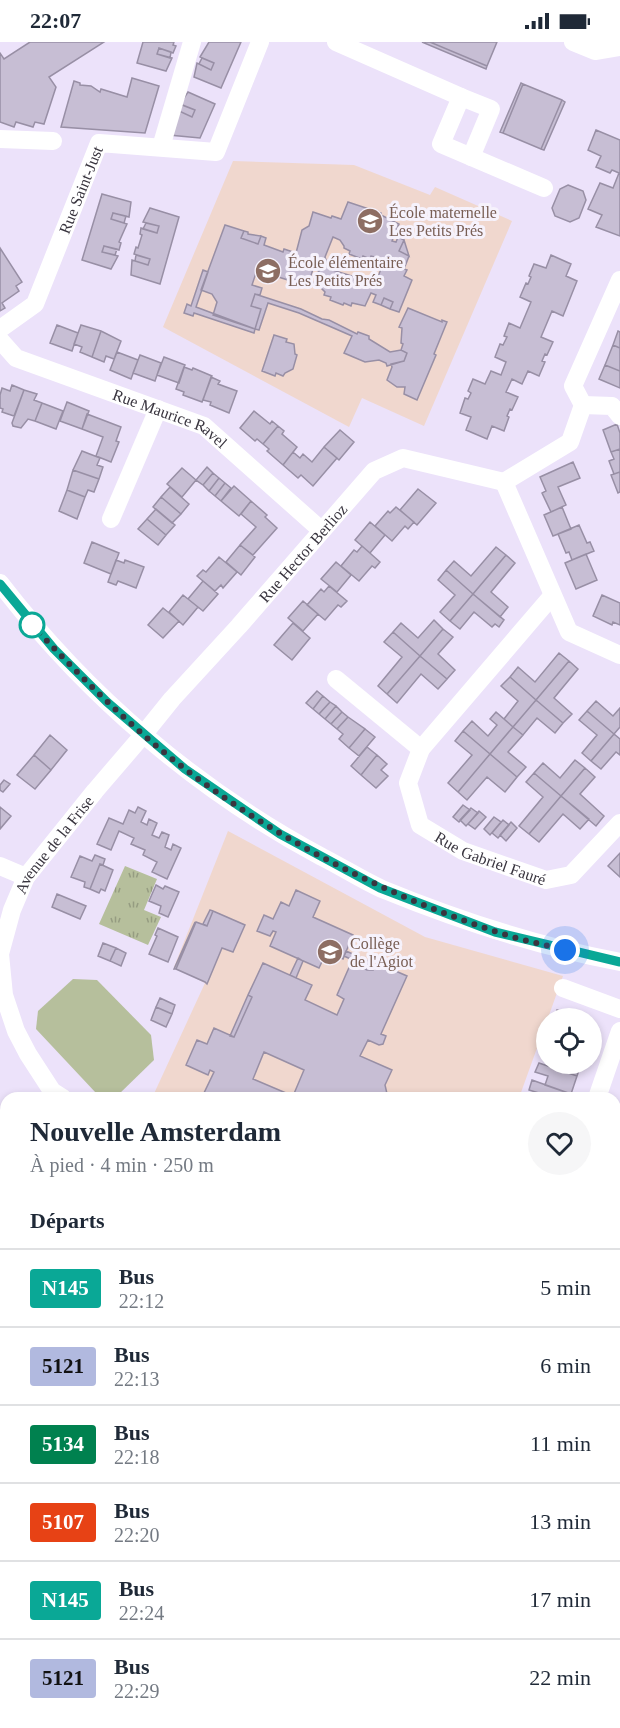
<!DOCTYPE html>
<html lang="fr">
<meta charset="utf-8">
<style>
:root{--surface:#fff;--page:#f6f6f7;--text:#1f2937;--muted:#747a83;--line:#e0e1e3}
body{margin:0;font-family:"Times New Roman",serif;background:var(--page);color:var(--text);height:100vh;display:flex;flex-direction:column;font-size:22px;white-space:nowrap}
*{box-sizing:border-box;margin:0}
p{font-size:20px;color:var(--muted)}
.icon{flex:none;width:33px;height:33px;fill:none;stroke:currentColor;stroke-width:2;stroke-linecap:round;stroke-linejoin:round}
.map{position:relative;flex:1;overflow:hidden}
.side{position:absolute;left:0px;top:1050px;width:621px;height:636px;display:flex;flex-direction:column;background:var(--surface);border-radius:18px 18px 0 0;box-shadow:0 3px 9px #0003}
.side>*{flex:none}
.badge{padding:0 12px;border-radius:4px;font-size:21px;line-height:39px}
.fabs{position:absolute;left:536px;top:966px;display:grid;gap:12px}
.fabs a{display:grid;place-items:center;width:66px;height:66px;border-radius:50%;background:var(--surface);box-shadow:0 3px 9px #0003;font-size:30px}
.you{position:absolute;width:30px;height:30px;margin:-15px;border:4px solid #fff;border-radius:50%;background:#1a73e8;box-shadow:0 0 0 9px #1a73e833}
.map>.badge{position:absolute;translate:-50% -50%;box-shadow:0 0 0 3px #fff}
h2{padding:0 30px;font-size:22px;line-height:54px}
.round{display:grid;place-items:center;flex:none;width:63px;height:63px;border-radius:32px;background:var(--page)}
.overview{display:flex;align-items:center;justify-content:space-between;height:102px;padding:0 30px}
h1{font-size:28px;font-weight:800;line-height:45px}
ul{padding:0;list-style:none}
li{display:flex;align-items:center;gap:18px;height:78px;padding:0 30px;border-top:2px solid var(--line)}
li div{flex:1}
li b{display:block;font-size:22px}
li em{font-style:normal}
li .badge{min-width:66px;font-weight:700;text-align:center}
.status{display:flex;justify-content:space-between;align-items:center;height:42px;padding:0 30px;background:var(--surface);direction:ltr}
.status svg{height:16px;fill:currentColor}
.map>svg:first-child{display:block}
.education{fill:#f0d7ce}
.grass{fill:url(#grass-tufts)}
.park{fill:#b6bf9c}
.building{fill:#c7bed4;stroke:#988fa5;stroke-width:1.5;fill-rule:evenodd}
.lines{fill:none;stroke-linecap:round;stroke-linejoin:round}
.minor{stroke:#fff;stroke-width:18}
.line-casing{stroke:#fff;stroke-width:14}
.line{stroke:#0aa896;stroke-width:9}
.walk{stroke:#39353f;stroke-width:6;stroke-dasharray:0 10.8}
.stop-dot{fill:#fff;stroke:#0aa896;stroke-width:3}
.labels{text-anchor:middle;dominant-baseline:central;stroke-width:6;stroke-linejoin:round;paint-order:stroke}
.street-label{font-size:16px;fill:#39353f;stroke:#f6f2fc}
.education-label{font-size:16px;fill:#785e54;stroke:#f6f2fc;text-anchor:start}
</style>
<div class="status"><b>22:07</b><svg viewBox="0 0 49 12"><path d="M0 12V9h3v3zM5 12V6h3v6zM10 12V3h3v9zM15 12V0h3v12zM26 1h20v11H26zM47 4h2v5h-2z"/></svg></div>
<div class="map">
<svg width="620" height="1686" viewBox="0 0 620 1686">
<defs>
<pattern id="grass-tufts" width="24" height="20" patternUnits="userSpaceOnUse" patternTransform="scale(1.5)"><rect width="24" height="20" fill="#b6bf9c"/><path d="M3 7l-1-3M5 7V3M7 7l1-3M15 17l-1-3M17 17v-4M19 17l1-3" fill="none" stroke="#959c81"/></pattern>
</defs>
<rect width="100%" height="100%" fill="#ece2fa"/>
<path class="education" d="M233,119L354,123L430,153L435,145L512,179L424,384L362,356L349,385L163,285Z
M228,789L425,895L563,934L548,976H546V981L519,1056H152L205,941L174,925Z"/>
<path class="grass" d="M125,824L157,837L144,868L161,875L148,903L99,882Z"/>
<path class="park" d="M73,937L97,938L151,993L154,1018L117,1054L96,1051L36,987L38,969Z"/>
<path class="building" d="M30,0H104L49,35L56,45L44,82L35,80L33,85L16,80L14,85L0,80V11L4,17Z
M143,0H174L173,3L176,4L173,11L159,6L157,12L172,16L166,29L137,21Z
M209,0H241L221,46L194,35L197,21L211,28L214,21L200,15Z
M422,0H430L487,24L486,27Z
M430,0H497L487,24Z
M159,6L171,10L170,16L157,12Z
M202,16L214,21L211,28L199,22Z
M132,36L159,44L145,91L61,85L74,39L80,41V43L91,44L100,50L101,47L127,55Z
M521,41L523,42L503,91L500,90Z
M523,42L562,58L541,107L503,91Z
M188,50L215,62L200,96L169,93L177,68L192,75L195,68L180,62Z
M562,58L565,60L544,108L541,107Z
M182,63L195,68L192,75L179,69Z
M596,88L620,98V194L596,185L602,173L588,167L600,141L613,146L619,131L612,128L610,131L596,125L601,114L588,108Z
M568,143L583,149L586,158L579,176L570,180L555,174L552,166L560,147Z
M102,152L131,160L129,175L113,171L111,177L127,182L119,200L121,201L119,208L104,204L102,210L118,214L111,227L82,218Z
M348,160L381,171V173L399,182L392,199L396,200L398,195L404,198L399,209L409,214L404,227L407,228L404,234L412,238L399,270L390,267L393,260L384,256L381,263L373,260L376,253L371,251L365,264L352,261L351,264L344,261L343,263L330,258L331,255L324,253L325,250L320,245L313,243L319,229L313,227L310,237L303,238L302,240L289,236L288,238L275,234L276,231L258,225L252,243L262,246L260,253L255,252L251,264L261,267L255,287L213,273L217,260L212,252L201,248L225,183L244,189L241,196L258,202L261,194L266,196L264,203L283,210L284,207L296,211L302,188L309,184L313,170L331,176L332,174L341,177ZM333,195L340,198L344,204V206L350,209L349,212L362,217L363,214L370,217L371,214L385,217L377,237L368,240L367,243L354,238L355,235L329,227L325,215Z
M150,166L179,175L160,242L131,233L132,218L148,223L150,217L134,212L136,205L138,206L142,193L140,192L141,186L157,191L159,184L143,180Z
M113,171L126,174L124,181L111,177Z
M146,181L159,184L157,191L143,187Z
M244,189L248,190V192L261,194L258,202L241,196Z
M404,198L409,214L399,209Z
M104,204L117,207L115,213L102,210Z
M0,206L22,240L16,244L19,249L2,261L5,266L0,269Z
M136,213L150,217L148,223L135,219Z
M551,213L571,222L566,234L577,239L563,274L552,269L541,295L553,300L547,313L545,312L542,319L545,320L539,334L528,329L522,342L512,337L506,350L518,355L512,368L510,367L507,374L509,375L504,389L492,384L487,397L466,388L471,375L460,371L465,356L468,357L471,351L468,349L473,337L485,342L491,329L501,333L506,320L495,315L500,302L503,303L507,295L504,294L509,281L520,286L531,260L520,255L526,241L528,242L531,235L529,234L534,222L546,226Z
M203,228L208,230L196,265L255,287L254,291L194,271L193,274L184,271L187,262L191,264Z
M255,252L301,267L322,277L329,278L357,292L358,290L369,294V297L390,310L401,308L407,311L404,319L387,324L386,321L379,318L365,320L344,311L352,294L299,271L268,261L259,288L255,287L261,267L251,264Z
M384,256L393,260L390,267L381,263Z
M408,266L442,280V278L447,280L434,312L436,313L417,358L404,352L405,345H397L387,338L392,325L391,322L404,319L407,311L401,308L403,302L401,301L402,286L399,285Z
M57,283L78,291L72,309L50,301Z
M81,283L101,289L92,315L80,310L82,305L74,302Z
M101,289L121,299L114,317L106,314L104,320L92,315Z
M618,289L620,290V306L613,303Z
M274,293L287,297L286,300L294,302L295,312L297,313L293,327L285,331L283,334L276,331L275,334L262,329Z
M613,303L620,306V329L605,323Z
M117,310L138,318L131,337L110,328Z
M140,313L161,321L155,339L133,331Z
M164,315L185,323L179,341L157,333Z
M605,323L620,329V346L599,337Z
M184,325L192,328L193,326L212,334L202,360L183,353L184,350L176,347Z
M211,335L220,339L218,342L237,349L229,371L210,363L211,360L203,358Z
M12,343L24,348L14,374L2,370L3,367L0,366V353L2,346L10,349Z
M24,348L37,352L34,358L42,361L35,379L28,377L21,386L13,384L12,381Z
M67,360L89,369L82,387L60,379Z
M42,361L63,369L56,387L35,379Z
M254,369L270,382L272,379L278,384L263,402L257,397L255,399L240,386Z
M87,372L121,385L116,399L119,400L111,420L96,414L103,395L82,387Z
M617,382L620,391V407L611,410L603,388Z
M278,384L284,389L282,392L297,405L283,423L267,409L269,407L263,402Z
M340,388L354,400L339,418L324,405Z
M324,405L337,416L313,444L301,433L298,436L283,423L293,410L300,416L303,412L312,420Z
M620,407V430L614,432L609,419L614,417L611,410Z
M82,409L100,416L97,423L103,425L99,437L73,428Z
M573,420L580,436L558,445L566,463L551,470L542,451L546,449L540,435Z
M207,425L213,431L203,443L196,438Z
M182,426L196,438L182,455L167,442Z
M73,428L99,437L94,450L88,448L85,455L67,448Z
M620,430V450L618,451L611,433Z
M213,431L219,436L209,449L203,443Z
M219,436L225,441L215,454L209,449Z
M225,441L231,446L221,459L215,454Z
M234,444L251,459L239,474L221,459Z
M170,445L189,462L181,472L161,455Z
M418,447L436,461L417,483L400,468Z
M67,448L85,455L77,477L59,469Z
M161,455L181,472L172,481L153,465Z
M251,459L267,473L265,475L277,486L253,513L240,503L256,485L241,472Z
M396,465L414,480L408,487L405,484L392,499L375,484L388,469L390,471Z
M562,465L571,487L553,494L544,473Z
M156,467L175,483L166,493L147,477Z
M147,477L166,493L158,503L138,487Z
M370,480L385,493L370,511L355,498Z
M579,483L587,501L590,500L594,509L572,518L569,510L566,511L558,492Z
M92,500L119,511L111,532L84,521Z
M240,503L255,515L241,533L226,520Z
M362,504L380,520L375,526L372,524L359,539L341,524L354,508L357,510Z
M496,505L506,513L473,552L446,528L454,519L471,534Z
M586,512L597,538L576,547L565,521Z
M506,513L515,521L491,550L508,565L500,575L473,552Z
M219,515L237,530L223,546L221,543L215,549L197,534L203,528L206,530Z
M116,518L124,521L125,518L144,525L136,546L118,539L116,543L108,540Z
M336,520L351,533L337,550L321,537Z
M446,528L473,552L450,579L440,570L455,553L438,538Z
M203,539L218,552L203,569L188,557Z
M329,544L347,559L341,565L338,563L325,578L307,563L321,547L324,550Z
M473,552L504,578L499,585L495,582L492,585L474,570L460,587L450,579Z
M183,553L198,565L183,583L169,570Z
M602,553L620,561V583L613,580L612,583L593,574Z
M303,559L318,572L303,589L288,576Z
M163,566L179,579L163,596L148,583Z
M434,578L443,587L420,614L393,590L401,581L418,596Z
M293,581L310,596L292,618L274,603Z
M443,587L453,595L438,612L455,628L447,637L420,614Z
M393,590L420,614L387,652L378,644L402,615L384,600Z
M559,611L569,619L536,658L510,635L518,625L535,640Z
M420,614L447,637L438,647L421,632L397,661L387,652Z
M569,619L578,627L554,656L572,672L563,681L536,658Z
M510,635L536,658L513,685L504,677L518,659L501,644Z
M317,649L323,654L313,667L306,661Z
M323,654L330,660L319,672L313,667Z
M536,658L563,681L555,691L537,676L523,693L513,685Z
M596,659L613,674L620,666V685L614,692L587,669Z
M330,660L336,664L325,677L319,672Z
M336,664L342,670L331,682L325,677Z
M587,669L614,692L591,719L582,711L597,693L579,678Z
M342,670L348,675L337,687L331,682Z
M496,670L513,685L490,712L463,689L472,679L488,694L497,683L490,677Z
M348,675L365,687L349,706L339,697L343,692L337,687Z
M513,685L523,693L508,710L526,725L517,735L490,712Z
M365,687L375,695L359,714L349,706Z
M463,689L490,712L458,750L448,741L472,713L455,699Z
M614,692L620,697V713L616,710L601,727L591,719Z
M50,693L67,708L51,728L34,713Z
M367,705L377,713L361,733L351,724Z
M490,712L517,735L505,750L487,735L467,758L458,750Z
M34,713L51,728L35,747L17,733Z
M377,713L387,722L381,728L388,734L376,746L361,733Z
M575,718L585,726L561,754L534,731L543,721L560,736Z
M585,726L595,735L580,752L604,774L596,784L561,754Z
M534,731L561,754L529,792L519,784L543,755L526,740Z
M4,738L10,742L3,750L0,748V743Z
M561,754L589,777L580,787L563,772L539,800L529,792Z
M463,763L470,768L459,780L453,775Z
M0,765L11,774L0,787Z
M138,765L146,769L141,780L147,783L149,777L157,781L152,793L159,796L162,790L169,793L165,805L171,808L173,802L181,806L167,837L152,830L157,820L143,813L145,808L131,802L134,796L119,789L111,808L97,802L109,776L123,782L129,768L135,771Z
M471,766L478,771L466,784L460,778Z
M479,769L486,775L475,787L468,782Z
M494,775L501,780L490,793L484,787Z
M503,778L509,783L498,796L492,791Z
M511,780L517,786L506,799L500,793Z
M620,811V835L608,824Z
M95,813L105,817L103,823L100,822L90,847L84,845L85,840L71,835L80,814L92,819Z
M100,822L113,828L105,849L101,847L99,851L90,847Z
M156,843L163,847L165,844L179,850L168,875L159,871L161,864L149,859Z
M296,848L320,859L313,875L353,893L343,917L327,909L319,926L270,904L276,890L273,889L270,894L257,889L264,873L273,877L281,860L289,864Z
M57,852L86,864L80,877L52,865Z
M210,868L213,869L207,884L203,882Z
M213,869L245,883L233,910L222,906L207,942L205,940L176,927L196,880L207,884Z
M195,880L176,927H174Z
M158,886L178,895L168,920L149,912L157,894L155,893Z
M103,901L116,906L110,919L98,914Z
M116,906L126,911L121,924L110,919Z
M346,909L371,920L373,928H367L366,924L344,914Z
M298,916L303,919L296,936L290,933Z
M263,921L312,943L305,958L337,973L344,957L337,953L351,921L367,928L384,924L407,934L381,992L386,994L383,1002L379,1003L368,998L360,1014L392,1028L385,1043L388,1056H215L204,1051L214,1030L210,1028L208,1033L186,1023L197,998L207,1002L214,986L234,995L252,955L248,953ZM264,1010L304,1028L293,1054L253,1037Z
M248,953L252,955L234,995L230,994Z
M160,956L175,963L172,972L156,965Z
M156,965L172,972L166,985L151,978Z
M557,968L581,976H554Z
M539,1021L577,1034L571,1052L545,1043L548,1034L535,1030Z
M553,1022H581L577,1034L551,1025Z
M532,1038L571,1052L569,1056H540L542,1052L529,1048Z
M615,1073L620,1076V1088L615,1086Z
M620,1132V1154L615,1151V1137L617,1138Z
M615,1151L620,1154V1164L615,1175Z
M620,1164V1195L615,1206V1175Z
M5,1173L6,1230L2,1228L0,1231V1181Z
M617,1229L620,1230V1247L615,1245Z
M615,1245L620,1247V1262L615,1260Z
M6,1251V1287L0,1284V1260Z
M616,1340L620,1343V1371L615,1378Z
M0,1353L6,1357V1370L0,1380Z
M615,1436L620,1445L619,1460L615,1459Z
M6,1449V1484L3,1482L0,1487V1458Z
M6,1586V1603L0,1597V1591Z
M6,1665V1680H24L17,1686H0V1671Z
M226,1680H248L242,1686H233Z
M248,1680H265L273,1686H243Z
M286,1680H291L298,1686H285L283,1684Z
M291,1680H317L312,1686H298Z
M415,1680H427L430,1681L429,1686H418L414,1685Z
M470,1680H483L481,1686H468Z
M483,1680H496L494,1686H481Z"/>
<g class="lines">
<g class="minor">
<path d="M336,0L461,55L441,102L544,146"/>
<path d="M573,0L595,9L620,5"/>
<path d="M461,55L491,67L471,115"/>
<path d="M0,97L53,99"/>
<path d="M161,105L192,0"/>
<path id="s1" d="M0,287L35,262L99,101L216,110L260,0"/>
<path id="s2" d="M0,298L16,316L204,384L321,488"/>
<path d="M583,363L612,364L620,374"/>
<path d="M504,440L570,400L583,363L573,344L620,238"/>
<path d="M504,440L569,590L620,613"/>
<path d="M111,477L158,367"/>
<path d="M0,541C87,654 197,748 322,815C342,825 362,838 382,847C460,879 537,904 620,920"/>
<path id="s3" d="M552,554L421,707L408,741L420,783L463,809L546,838L571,833L620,781"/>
<path d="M336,637L421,707"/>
<path d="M0,824L26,835"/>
<path d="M563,946L620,967"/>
<path id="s4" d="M63,1056L52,1049L28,1012L16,989L4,953L0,912L12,868L26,835L95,749L143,693L172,657L239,584L374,429L403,416L504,440"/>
<path d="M597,1056L620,989"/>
<path d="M0,1088L6,1083"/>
<path d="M615,1217L620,1219"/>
<path d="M615,1300L620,1302"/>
<path d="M0,1522L6,1528"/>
<path d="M615,1598L620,1586"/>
<path d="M181,1680L188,1686"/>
<path d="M528,1680L547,1686"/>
<path d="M59,1686L65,1680"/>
<path d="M349,1686L354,1680"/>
<path d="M443,1686L445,1680"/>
<path d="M577,1686L579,1680"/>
</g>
</g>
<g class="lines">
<g class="line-casing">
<path id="line" d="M0,542L54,607L107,660L185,727L280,792L380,846L495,890L620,920"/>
</g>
<use href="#line" class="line"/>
<path class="walk" d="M32,583C80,634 129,684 185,727C278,798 383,852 494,889C517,897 541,902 565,908"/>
</g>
<defs>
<g id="school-disc" transform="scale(1.35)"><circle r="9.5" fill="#8d6e63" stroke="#f6f2fc"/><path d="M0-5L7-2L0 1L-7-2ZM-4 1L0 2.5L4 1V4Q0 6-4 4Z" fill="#fff"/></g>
</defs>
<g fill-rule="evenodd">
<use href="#school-disc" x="370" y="179"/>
<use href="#school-disc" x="268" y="229"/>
<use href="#school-disc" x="330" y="910"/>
</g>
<circle class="stop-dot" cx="32" cy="583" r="12"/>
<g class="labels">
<g class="street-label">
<text stroke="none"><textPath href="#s1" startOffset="166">Rue Saint-Just</textPath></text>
<text stroke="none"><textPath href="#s2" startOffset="190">Rue Maurice Ravel</textPath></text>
<text stroke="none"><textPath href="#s4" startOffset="670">Rue Hector Berlioz</textPath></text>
<text stroke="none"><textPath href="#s4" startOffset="286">Avenue de la Frise</textPath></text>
<text stroke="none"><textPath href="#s3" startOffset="360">Rue Gabriel Fauré</textPath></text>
</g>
<g class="education-label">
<text x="389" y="170">École maternelle<tspan x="389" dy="18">Les Petits Prés</tspan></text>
<text x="288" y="220">École élémentaire<tspan x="288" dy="18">Les Petits Prés</tspan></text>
<text x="350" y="901">Collège<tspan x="350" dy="18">de l'Agiot</tspan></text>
</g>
</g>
</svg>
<div class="fabs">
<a><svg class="icon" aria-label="locate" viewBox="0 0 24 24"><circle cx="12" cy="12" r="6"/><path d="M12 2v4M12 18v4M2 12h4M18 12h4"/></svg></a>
</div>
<div class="you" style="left:565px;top:908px"></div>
<section class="side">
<div class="overview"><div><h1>Nouvelle Amsterdam</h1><p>À pied · 4 min · 250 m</p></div><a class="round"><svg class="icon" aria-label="heart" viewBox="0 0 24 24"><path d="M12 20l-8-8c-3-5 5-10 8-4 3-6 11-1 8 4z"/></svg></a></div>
<h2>Départs</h2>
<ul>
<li><span class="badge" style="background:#0aa896;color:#fff">N145</span><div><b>Bus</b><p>22:12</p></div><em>5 min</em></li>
<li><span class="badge" style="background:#b1b9df;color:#111">5121</span><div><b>Bus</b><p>22:13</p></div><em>6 min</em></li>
<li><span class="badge" style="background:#00814f;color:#fff">5134</span><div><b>Bus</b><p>22:18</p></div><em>11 min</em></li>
<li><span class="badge" style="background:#e74215;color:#fff">5107</span><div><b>Bus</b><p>22:20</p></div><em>13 min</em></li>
<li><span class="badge" style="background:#0aa896;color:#fff">N145</span><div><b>Bus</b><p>22:24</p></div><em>17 min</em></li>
<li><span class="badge" style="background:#b1b9df;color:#111">5121</span><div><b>Bus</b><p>22:29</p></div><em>22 min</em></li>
</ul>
</section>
</div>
